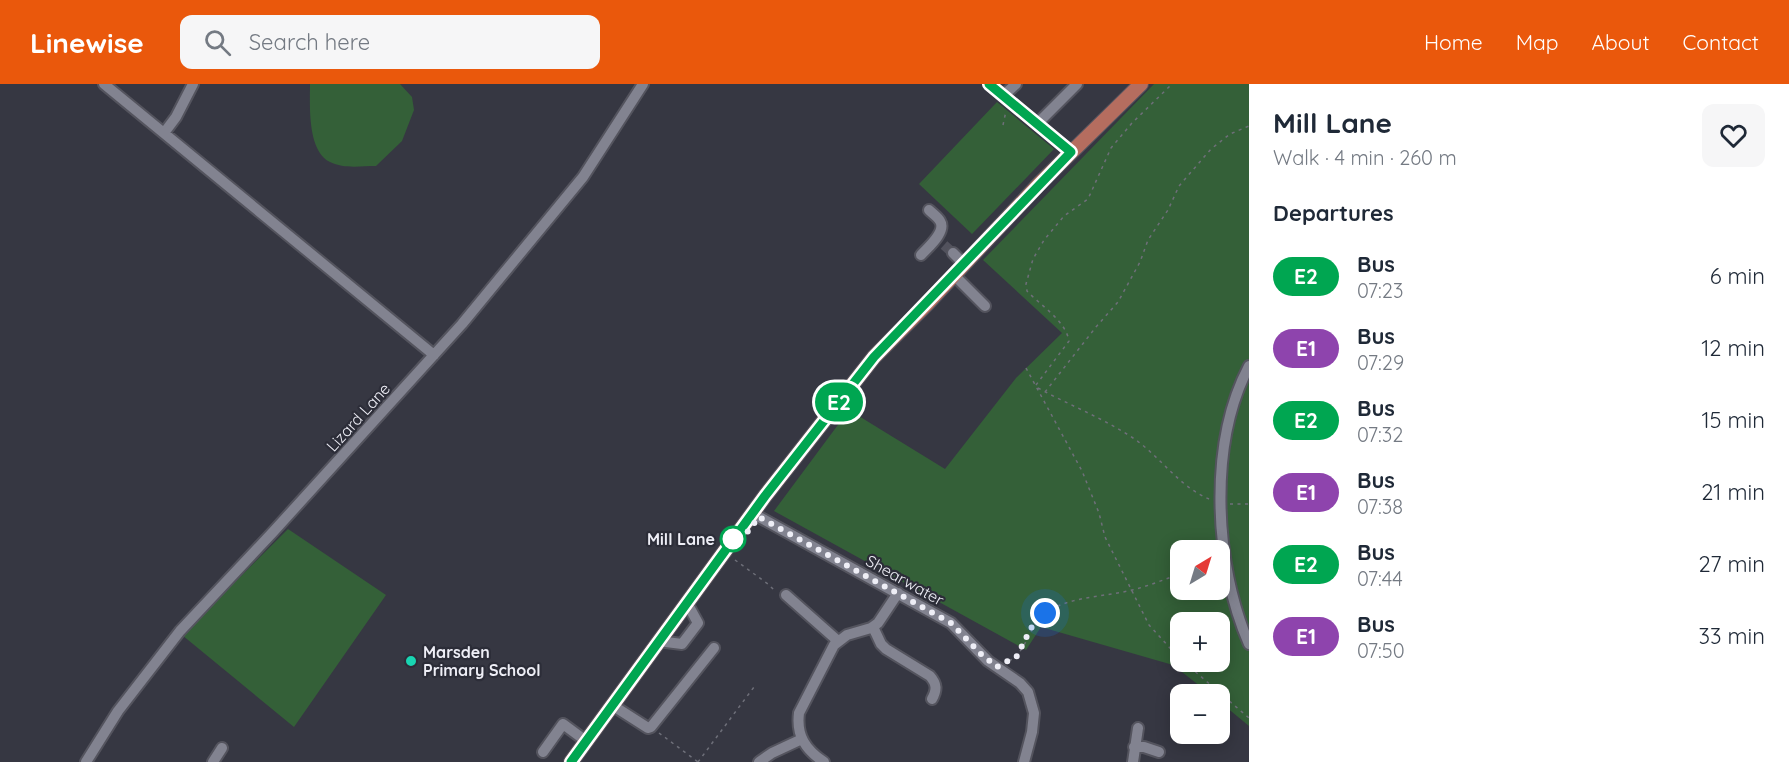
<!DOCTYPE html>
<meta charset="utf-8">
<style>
:root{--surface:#fff;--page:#f6f6f7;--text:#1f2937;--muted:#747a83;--accent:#ea580c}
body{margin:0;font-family:Quicksand,sans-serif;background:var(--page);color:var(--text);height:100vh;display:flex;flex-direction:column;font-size:22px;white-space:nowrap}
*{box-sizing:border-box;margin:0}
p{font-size:20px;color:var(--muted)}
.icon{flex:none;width:33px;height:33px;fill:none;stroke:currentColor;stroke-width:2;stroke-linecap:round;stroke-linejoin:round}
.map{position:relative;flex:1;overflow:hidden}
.sheet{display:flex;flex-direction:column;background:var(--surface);width:540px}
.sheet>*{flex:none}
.badge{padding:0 12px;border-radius:20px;font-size:21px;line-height:39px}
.needle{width:39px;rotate:38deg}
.tools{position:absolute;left:1170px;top:456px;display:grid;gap:12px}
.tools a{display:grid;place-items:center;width:60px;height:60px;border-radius:12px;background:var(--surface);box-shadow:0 3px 15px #0003;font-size:30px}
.you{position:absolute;width:30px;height:30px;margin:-15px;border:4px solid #fff;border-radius:50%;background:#1a73e8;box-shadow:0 0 0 9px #1a73e833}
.map>.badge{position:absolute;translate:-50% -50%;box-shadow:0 0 0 3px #fff}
h2{padding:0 24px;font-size:22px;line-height:54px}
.round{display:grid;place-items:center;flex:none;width:63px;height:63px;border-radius:12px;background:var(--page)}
.summary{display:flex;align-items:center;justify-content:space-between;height:102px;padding:0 24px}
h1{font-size:28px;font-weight:700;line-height:45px}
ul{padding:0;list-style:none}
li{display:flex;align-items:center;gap:18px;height:72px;padding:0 24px}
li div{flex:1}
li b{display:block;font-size:22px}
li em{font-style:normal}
li .badge{min-width:66px;font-weight:700;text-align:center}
header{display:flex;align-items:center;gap:36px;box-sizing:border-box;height:84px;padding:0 30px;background:var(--accent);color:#fff}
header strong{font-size:28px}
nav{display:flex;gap:33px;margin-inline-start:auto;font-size:21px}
.search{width:420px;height:54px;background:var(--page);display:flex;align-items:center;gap:15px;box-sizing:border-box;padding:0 21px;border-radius:12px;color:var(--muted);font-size:22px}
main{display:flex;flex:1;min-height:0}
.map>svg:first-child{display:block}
.green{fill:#346038;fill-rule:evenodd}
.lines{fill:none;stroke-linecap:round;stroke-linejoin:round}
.minor-tunnel{stroke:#52525d;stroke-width:10;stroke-dasharray:10 5;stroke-linecap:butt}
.minor-casing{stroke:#54545e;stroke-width:14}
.major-casing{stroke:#54545e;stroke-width:16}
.path{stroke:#6e6f79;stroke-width:1.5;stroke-dasharray:3 4.5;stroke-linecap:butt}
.minor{stroke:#828390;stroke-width:10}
.major{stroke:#b56d5f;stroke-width:14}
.line-casing{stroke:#fff;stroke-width:14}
.line{stroke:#00a651;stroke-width:9}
.walk{stroke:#eeeef6;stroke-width:6;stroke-dasharray:0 10.8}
.stop-dot{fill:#fff;stroke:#00a651;stroke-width:3}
.poi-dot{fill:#19d5b2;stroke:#2c2d38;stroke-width:2}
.labels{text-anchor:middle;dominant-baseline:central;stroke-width:4.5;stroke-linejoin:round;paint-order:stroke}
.street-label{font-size:16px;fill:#eeeef6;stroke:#2c2d38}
.stop-label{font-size:16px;font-weight:bold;fill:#eeeef6;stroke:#2c2d38;text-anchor:end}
.poi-label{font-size:16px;font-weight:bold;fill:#eeeef6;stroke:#2c2d38;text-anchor:start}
</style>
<header>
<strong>Linewise</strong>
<div class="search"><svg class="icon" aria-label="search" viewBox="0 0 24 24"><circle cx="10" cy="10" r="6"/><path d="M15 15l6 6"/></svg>Search here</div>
<nav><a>Home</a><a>Map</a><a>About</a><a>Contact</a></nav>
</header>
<main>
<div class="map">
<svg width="1249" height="678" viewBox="0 0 1249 678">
<rect width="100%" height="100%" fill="#363742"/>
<path class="green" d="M310,0H400L412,13L414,26L402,57L376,82C360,82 344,85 330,78C307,67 310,21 310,0Z
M1154,0H1249V642L1220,618V610H1210L1173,581L1041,543L1026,566L774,427L849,326L945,385L1016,294L1062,249L983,176ZM1180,466H1220V506H1180ZM1180,538H1220V578H1180Z
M997,18L1054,65L972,150L919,100Z
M288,445L386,511L294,643L182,551Z"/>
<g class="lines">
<path class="minor-tunnel" d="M944,161L953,169"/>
<g class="minor-casing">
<path id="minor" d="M104,0L434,271
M989,0L1071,68
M1003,12L1016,0
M1037,40L1077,0
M164,49L176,33L193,0
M953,169L964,180
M921,171C927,164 947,148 940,137C938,133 932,129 929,126
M954,191L985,222
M1249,282C1208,360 1214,480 1249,560
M752,429L951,539L988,577L1020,599L1028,608L1034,629L1032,648L1024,678
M786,511L838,557
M873,543L881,560L886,565L930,592C937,600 937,606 932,615
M658,557L682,560L698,539L687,519
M612,621L648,644L651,643L714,564
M1134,663H1144L1159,668
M543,668L563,640L586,657
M86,678L118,627L180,547L273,448L462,240L583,93L643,0
M213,678L222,664
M759,678L772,669L802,655
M824,678C806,666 796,652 799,629L834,561L847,551L871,544L878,539L898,509
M1133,678L1138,644"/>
</g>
<g class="major-casing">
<path id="major" d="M571,678L765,412L874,273L928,219L1039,100L1141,0"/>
</g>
<path class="path" d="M1003,41L1006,27
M1026,284L1082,387L1099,429L1105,453L1149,541L1180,575
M1036,301L1069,257C1066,237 1040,221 1027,207L1026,200L1033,175L1044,156L1064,132L1088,115L1111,64L1132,39L1172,0
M1038,304C1069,321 1103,334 1133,354C1160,372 1178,402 1209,415
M1045,308L1096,243L1118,218L1140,178L1148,156L1168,126L1179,102L1211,65L1230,50L1249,42
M1230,420H1249
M735,476L768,500L776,508
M1009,577C1028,567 1029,539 1048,527C1073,512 1104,513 1132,506C1149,502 1165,495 1180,490
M1184,578L1249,634
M659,649L698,678
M698,678L754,603"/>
<use href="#minor" class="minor"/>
<use href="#major" class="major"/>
</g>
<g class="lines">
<g class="line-casing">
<path id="line" d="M571,678L765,412L874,273L1071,68L989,0"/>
</g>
<use href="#line" class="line"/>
<path class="walk" d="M733,455L739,459L759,433L951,539L981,570L997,583L1017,572L1031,544L1045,529"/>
</g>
<circle class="stop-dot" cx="733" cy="455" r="12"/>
<circle class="poi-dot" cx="411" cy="577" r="6"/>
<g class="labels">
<g class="street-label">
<text transform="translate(358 333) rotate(-48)">Lizard Lane</text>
<text transform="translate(905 496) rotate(29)">Shearwater</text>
</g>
<g class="stop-label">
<text x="715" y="455">Mill Lane</text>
</g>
<g class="poi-label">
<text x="423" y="568">Marsden<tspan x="423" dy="18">Primary School</tspan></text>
</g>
</g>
</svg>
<div class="tools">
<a><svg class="needle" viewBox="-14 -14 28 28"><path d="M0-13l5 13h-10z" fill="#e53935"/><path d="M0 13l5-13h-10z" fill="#747a83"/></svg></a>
<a>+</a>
<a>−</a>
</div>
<div class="you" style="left:1045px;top:529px"></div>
<b class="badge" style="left:839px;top:318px;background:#00a651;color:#fff">E2</b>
</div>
<section class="sheet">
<div class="summary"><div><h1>Mill Lane</h1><p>Walk · 4 min · 260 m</p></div><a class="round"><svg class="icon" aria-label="heart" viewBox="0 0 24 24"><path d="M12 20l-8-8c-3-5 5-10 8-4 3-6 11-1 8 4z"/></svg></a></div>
<h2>Departures</h2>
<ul>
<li><span class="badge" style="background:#00a651;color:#fff">E2</span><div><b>Bus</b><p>07:23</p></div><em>6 min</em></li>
<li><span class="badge" style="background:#8e44ad;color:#fff">E1</span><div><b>Bus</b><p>07:29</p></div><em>12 min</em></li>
<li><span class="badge" style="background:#00a651;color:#fff">E2</span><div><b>Bus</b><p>07:32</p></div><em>15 min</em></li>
<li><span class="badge" style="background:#8e44ad;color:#fff">E1</span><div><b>Bus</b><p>07:38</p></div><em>21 min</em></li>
<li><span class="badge" style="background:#00a651;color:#fff">E2</span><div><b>Bus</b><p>07:44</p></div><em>27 min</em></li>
<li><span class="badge" style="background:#8e44ad;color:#fff">E1</span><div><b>Bus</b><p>07:50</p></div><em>33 min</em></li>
</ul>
</section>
</main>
